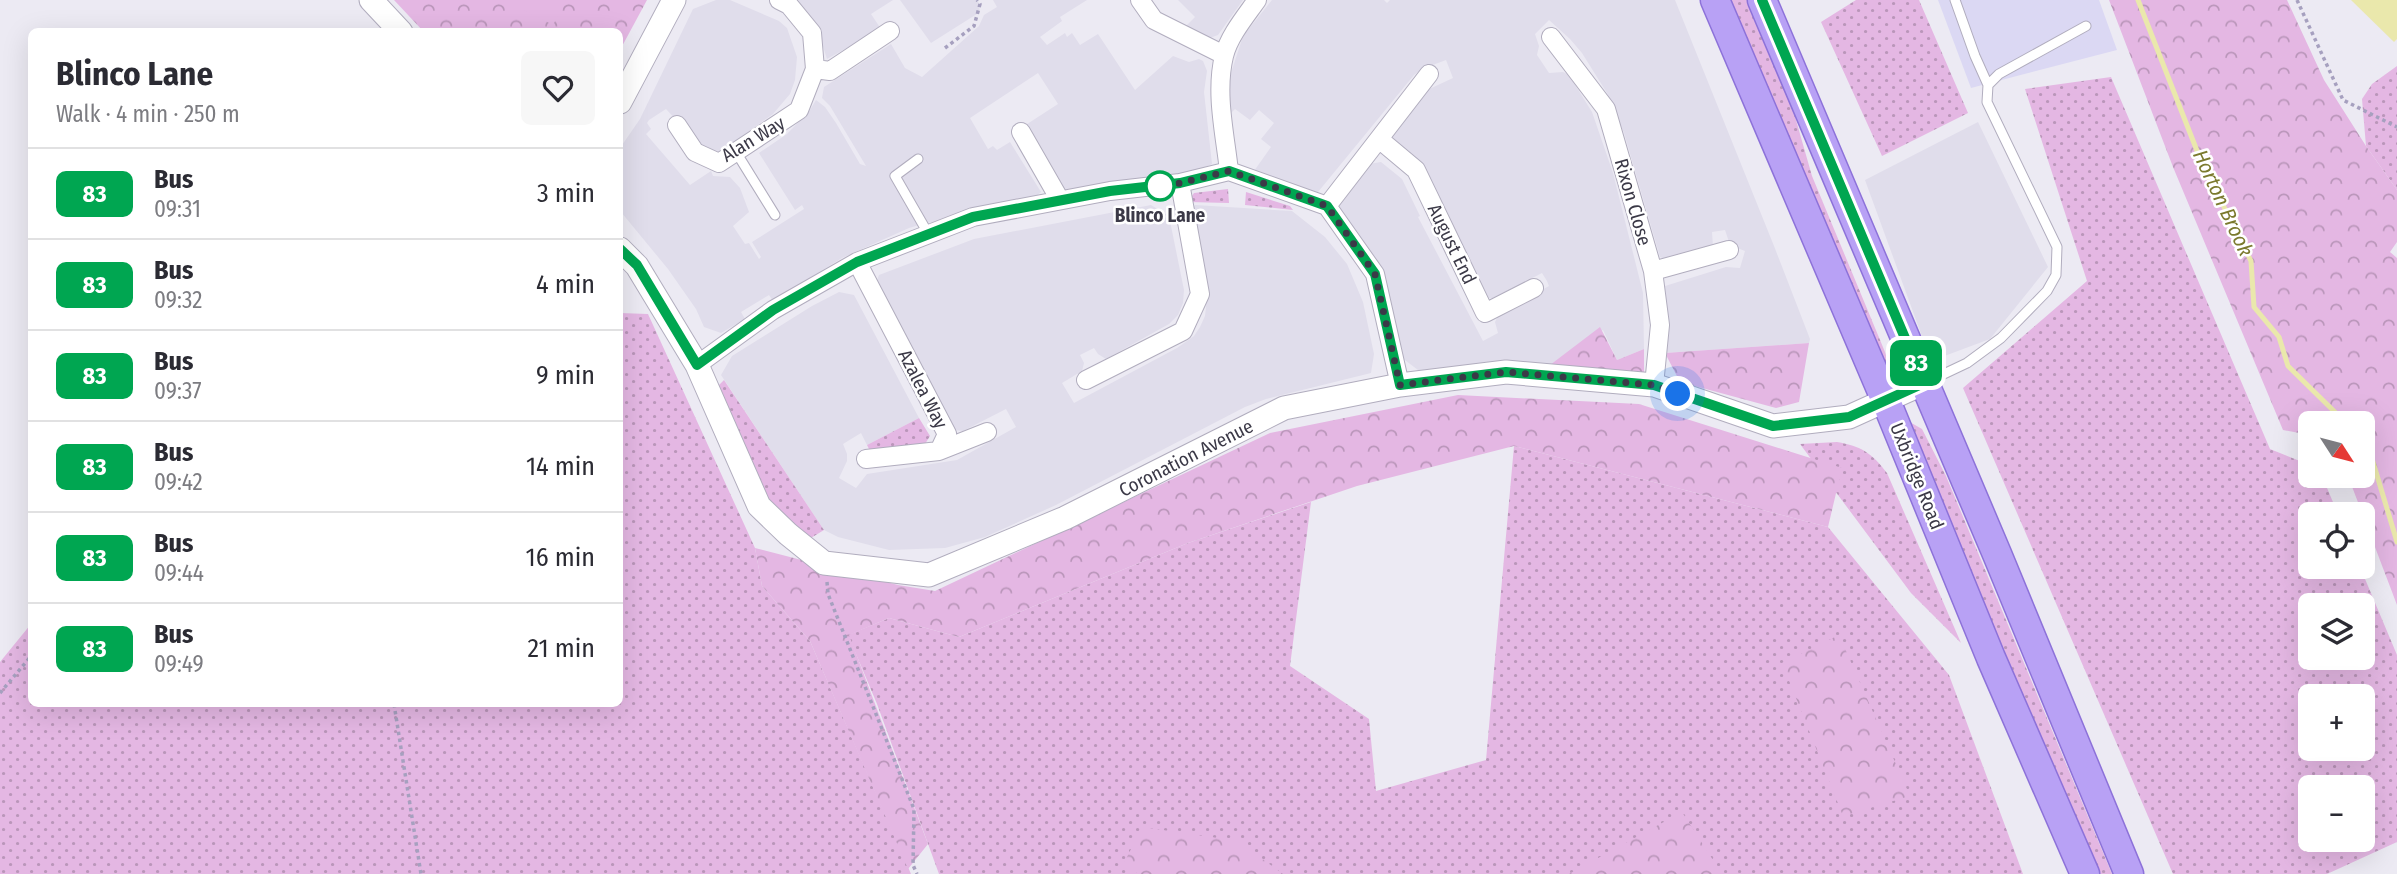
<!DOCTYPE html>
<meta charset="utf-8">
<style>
:root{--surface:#fff;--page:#f7f7f7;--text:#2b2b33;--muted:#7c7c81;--line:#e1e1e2}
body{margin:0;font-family:"Fira Sans Condensed",sans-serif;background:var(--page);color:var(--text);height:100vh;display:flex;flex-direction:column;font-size:26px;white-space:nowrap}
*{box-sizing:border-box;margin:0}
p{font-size:23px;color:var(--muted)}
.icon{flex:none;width:38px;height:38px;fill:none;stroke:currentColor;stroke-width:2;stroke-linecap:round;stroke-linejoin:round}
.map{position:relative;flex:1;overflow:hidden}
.sheet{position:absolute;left:28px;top:28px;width:595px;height:679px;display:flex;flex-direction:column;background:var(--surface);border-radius:10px;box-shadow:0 7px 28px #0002}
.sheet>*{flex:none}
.badge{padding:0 14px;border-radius:10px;font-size:24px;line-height:46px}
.needle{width:46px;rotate:126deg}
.buttons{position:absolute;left:2298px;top:411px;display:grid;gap:14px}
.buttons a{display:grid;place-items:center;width:77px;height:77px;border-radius:10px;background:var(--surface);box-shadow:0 7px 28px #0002;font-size:35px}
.you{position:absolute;width:35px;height:35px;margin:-18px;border:5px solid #fff;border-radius:50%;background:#1a73e8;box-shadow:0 0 0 10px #1a73e833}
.map>.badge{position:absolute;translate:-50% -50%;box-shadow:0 0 0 4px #fff}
.round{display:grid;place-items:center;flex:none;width:74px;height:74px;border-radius:10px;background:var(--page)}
.head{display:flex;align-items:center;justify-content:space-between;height:119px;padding:0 28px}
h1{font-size:33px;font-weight:700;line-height:52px}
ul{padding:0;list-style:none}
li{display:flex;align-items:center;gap:21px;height:91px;padding:0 28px;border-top:2px solid var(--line)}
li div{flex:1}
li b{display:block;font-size:26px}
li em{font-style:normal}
li .badge{min-width:77px;font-weight:700;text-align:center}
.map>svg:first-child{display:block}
.residential{fill:#e0ddeb}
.commercial{fill:#dbd8f3}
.grass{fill:url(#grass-dots);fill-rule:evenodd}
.forest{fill:url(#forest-crowns)}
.pitch{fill:#e4b7e3}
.water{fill:#eae8ac}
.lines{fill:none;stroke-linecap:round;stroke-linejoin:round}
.stream{stroke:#eae8ac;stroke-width:5}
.service-casing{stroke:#b1adbe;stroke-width:11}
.minor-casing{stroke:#b1adbe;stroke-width:20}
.tertiary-casing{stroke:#b1adbe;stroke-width:25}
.primary-casing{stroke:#8d72d9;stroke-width:31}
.path{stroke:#a6a0bf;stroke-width:3.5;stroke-dasharray:3.5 3.5;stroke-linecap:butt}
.service{stroke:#fff;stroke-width:9}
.minor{stroke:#fff;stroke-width:18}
.tertiary{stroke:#fff;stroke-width:23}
.primary{stroke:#b8a1f5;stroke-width:28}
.line-casing{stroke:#fff;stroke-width:16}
.line{stroke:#00a651;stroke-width:10}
.walk{stroke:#3b3947;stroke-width:7;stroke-dasharray:0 12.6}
.stop-dot{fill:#fff;stroke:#00a651;stroke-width:3.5}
.labels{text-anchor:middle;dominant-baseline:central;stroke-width:5;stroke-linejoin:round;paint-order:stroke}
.street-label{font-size:19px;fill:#3b3947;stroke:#fff}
.stop-label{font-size:19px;font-weight:bold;fill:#3b3947;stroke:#fff}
.water-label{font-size:21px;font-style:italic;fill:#7b7a2e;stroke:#fff}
</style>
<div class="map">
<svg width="2397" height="874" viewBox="0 0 2397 874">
<defs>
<pattern id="grass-dots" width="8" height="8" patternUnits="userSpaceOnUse" patternTransform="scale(1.75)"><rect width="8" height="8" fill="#e4b7e3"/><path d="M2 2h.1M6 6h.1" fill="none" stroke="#ba96ba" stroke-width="1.8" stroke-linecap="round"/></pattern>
<pattern id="forest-crowns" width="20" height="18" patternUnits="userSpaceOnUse" patternTransform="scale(1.75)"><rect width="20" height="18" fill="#e4b7e3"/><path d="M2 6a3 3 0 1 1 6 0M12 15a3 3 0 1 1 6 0" fill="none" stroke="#ba96ba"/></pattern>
</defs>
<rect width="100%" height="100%" fill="#eceaf3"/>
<path class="residential" d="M716,0H730L779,21L787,28L797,57L795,80L790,94L773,114L718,153L706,152L666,109L649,120L647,123L651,129L646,134L690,185L711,171L713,176L730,177L740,188L749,212L733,226L745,244L749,243L759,259L761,257L752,242L804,209L802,205L795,210L759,153L787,134L810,110L816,100L825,107L836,123L860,164L866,166L830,106L822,98L824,87L891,44L905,68L922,77L979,26L984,15L997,7L993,0H1087L1060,17L1062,21L1040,37L1047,45L1065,33L1067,37L1072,33L1080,45L1098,34L1135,90L1173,56L1189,62L1199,59L1203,61L1207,71L1204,92L1212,164L1197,171L1064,196L1021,128L1058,104L1038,73L970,118L988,149L993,146L997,150L1010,142L1041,192L1032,200L952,220L926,223L909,228L842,258L773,301L769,295L741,312L745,319L721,333L704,327L696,309L668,269L621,212L620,206V148L640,119L693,9Z
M798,0H893L871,14L881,29L827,59L818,31Z
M900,0H978L980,12L931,43Z
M1178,0H1243L1218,35L1207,39L1183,29L1195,17Z
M1272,0H1384L1387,3L1390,0H1675L1774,246L1810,339L1809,343L1665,353V286L1726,267L1740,268L1745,251L1730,245L1725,230L1712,232L1713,247L1665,259L1660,257L1624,133L1607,93L1582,53L1570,39L1549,20L1535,34L1539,46L1537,55L1549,73L1563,72L1569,75L1592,112L1613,173L1643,293L1644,349L1617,360L1603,330L1550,365L1418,370L1397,354L1393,333L1336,207L1369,164L1381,162L1402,179L1420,216L1418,217L1483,341L1498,333L1495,322L1499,314L1549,286L1547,281L1542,273L1493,298H1486L1392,142L1391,136L1425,91L1453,78L1446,60L1422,69L1414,75L1318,192L1306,191L1291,183L1254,171L1271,147L1261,139L1274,123L1259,110L1250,120L1235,109L1231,113L1228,92L1231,73L1243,36Z
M1978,122L2048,267L1990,339L1931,361L1865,180Z
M1151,205L1169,216L1184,290L1183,303L1178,315L1169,324L1106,359L1098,354L1094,348L1080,355L1084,363L1082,371L1062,383L1074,403L1177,348L1194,336L1200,327L1205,316L1208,288L1192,210L1195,205L1292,211L1325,237L1347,264L1363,302L1374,354L1371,373L1266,399L1245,407L1056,505L985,537L945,548L889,550L838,537L824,530L721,375L732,356L812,306L839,292L854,295L919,418L867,445L861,433L843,444L847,454V461L839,478L856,488L867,474L957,460L1016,427L1006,409L963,431L953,430L875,286L879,275L974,239Z"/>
<path class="commercial" d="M1938,0H2099L2117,50L1971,88Z"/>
<path class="grass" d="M1724,0H1749L1794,113L1812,176L1885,352L1890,368L1888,375Z
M1856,0H1919L1968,113L1882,156L1821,22Z
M2397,66V190L2366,146L2362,99L2372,84Z
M2111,77L2270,449L2310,465V476H2322L2338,514H2310V567H2360L2397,655V842L2327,874H2173L1963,388L2087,281L2025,89ZM2310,606H2362V658H2310ZM2362,696V749H2310V696ZM2310,788H2362V840H2310Z
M1228,189L1229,203L1188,202L1194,193Z
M1246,192L1290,206L1293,210L1245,205Z
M620,313L648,314L755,548L762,586L810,641L911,874H0V662L31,624L32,704H620Z
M724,380L824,530L806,541L765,507L711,393Z
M919,418L930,436L925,444L874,451L869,449L867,445Z
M1908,421L1922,429L1946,476L2112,874H2085Z
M1837,442C1861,446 1872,453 1887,473L1961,643L1911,593L1800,444Z
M1514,446L1828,527L1949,675L2023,874H939L877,704L848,635L889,618L959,637L1188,543L1311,502L1290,666L1369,719L1376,791L1486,760Z"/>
<path class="forest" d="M394,0H647L620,50V32L423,31Z
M2109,0H2287L2324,80L2366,146L2397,190V242L2390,252L2397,258V605L2348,476H2362V424H2310V435L2283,430L2173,167Z
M1600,327L1617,360L1644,349V374C1612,374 1582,367 1550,365Z
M1809,343L1799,402L1776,408L1680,382L1665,353Z
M1458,395L1639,404L1842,468L1828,527L1514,446L1357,486L1188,543L959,637L889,618L849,635L928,844L908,869L810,641L762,586L755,548L898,585L935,591L1270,433Z
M1839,635L1910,796L1843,816L1782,663Z
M1682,812L1722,874H1569Z
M1142,827L1238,841L1283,874H1138L1124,863Z"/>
<path class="pitch" d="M522,0H566L553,25L518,7Z"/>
<path class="water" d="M2351,0H2397V39L2394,42Z"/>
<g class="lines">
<path class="stream" d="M2138,0L2201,161L2251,261L2254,307L2279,337L2288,366L2347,424
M2362,438L2367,442L2397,542"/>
<g class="service-casing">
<path id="service" d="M1955,0L1975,56L1988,85
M736,152L775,215
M918,159L895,176L929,235
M1929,381L1967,363L2001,338L2047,291L2056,275L2057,247L1987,102L1988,85L1999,74L2086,26"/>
</g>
<g class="minor-casing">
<path id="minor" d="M1140,0L1154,20L1224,55
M1551,37L1606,109L1653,271L1660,325L1654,385
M815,69L830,71L890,31
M677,125L695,152L719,163L799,110L815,69L812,33L789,5L779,0
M1021,132L1060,200
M1379,139L1416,170L1485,313L1534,288
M1229,171C1225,134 1215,93 1224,56C1229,36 1245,17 1257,0
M1327,206L1429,74
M857,262L947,434L939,451L866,459
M1653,271L1729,250
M697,365L773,310L857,262L973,217L1110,191L1180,183L1229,171L1327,206L1375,274L1400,385
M1086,380L1183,331L1200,294L1180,183
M939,451L987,432"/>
</g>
<g class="tertiary-casing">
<path id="tertiary" d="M371,0L401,32
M620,102L674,0
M620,249L637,266L697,365L759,506L788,534L824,563L929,575L1065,518L1284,408L1400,385L1506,372L1654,385L1773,426L1849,417L1924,383"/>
</g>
<g class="primary-casing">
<path id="primary" d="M1715,0L1886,401L1991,658L2085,874
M1762,0L1997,554L2129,874"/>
</g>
<path class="path" d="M2297,0L2343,100L2397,127
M945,48L974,26L980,4L977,0
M827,582L828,594L914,809L913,865L917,874
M0,693L32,655
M394,704L421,874"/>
<use href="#service" class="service"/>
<use href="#minor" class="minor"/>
<use href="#tertiary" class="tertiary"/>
<use href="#primary" class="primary"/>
</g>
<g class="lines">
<g class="line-casing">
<path id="line" d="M620,249L637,265L697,365L773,310L857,262L973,217L1110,191L1180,183L1229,171L1327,206L1375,274L1400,385L1506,372L1654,385L1773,426L1849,417L1924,383L1762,0"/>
</g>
<use href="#line" class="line"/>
<path class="walk" d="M1160,186H1157L1180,183L1229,171L1327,206L1375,274L1400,385L1506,372L1654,385L1678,394"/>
</g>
<circle class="stop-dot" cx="1160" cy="186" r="14"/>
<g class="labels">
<g class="street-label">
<text transform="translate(753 139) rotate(-31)">Alan Way</text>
<text transform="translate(1633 202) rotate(74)">Rixon Close</text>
<text transform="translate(1452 244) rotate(64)">August End</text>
<text transform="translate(923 389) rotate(63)">Azalea Way</text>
<text transform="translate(1186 458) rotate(-27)">Coronation Avenue</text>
<text transform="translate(1917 476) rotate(68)">Uxbridge Road</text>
</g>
<g class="stop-label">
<text x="1160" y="215">Blinco Lane</text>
</g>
<g class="water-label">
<text transform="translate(2223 203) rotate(65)">Horton Brook</text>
</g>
</g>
</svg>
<div class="buttons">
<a><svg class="needle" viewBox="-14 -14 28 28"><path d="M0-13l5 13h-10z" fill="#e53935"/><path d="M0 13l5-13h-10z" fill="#7c7c81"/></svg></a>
<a><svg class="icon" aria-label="locate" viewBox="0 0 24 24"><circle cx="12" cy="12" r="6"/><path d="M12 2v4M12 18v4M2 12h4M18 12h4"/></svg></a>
<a><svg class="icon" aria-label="layers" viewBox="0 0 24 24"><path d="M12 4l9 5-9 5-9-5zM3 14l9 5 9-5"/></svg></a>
<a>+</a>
<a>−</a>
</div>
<div class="you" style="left:1678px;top:394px"></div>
<b class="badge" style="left:1916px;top:363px;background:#00a651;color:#fff">83</b>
<section class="sheet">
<div class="head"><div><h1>Blinco Lane</h1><p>Walk · 4 min · 250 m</p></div><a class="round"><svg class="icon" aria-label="heart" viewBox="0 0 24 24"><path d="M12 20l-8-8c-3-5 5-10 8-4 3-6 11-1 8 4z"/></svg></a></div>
<ul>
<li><span class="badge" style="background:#00a651;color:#fff">83</span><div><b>Bus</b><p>09:31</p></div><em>3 min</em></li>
<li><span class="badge" style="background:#00a651;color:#fff">83</span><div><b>Bus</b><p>09:32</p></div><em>4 min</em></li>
<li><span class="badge" style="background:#00a651;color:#fff">83</span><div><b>Bus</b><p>09:37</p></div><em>9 min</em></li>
<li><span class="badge" style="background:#00a651;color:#fff">83</span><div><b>Bus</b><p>09:42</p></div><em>14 min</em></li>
<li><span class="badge" style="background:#00a651;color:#fff">83</span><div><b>Bus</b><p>09:44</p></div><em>16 min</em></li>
<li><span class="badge" style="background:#00a651;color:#fff">83</span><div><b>Bus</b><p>09:49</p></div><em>21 min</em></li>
</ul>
</section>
</div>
